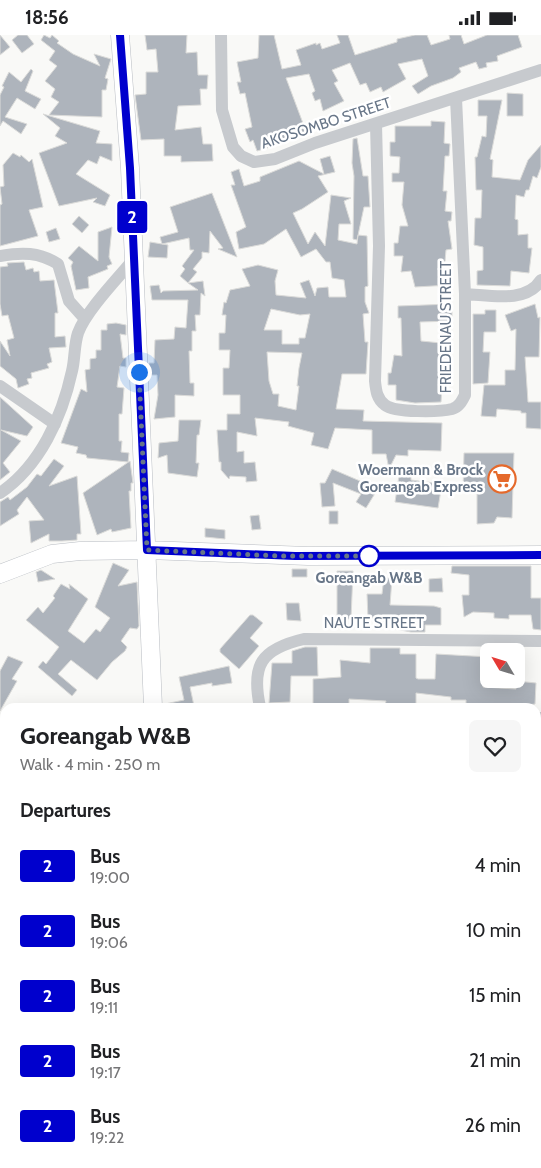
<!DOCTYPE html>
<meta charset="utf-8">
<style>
:root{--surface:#fff;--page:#f6f6f6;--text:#202124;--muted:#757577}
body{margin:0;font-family:Cabin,sans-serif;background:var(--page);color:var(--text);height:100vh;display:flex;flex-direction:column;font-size:19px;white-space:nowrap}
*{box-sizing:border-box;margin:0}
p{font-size:16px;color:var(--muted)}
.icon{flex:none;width:28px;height:28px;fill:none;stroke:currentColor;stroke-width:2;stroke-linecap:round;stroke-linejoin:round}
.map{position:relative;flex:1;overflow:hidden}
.panel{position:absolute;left:0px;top:668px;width:541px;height:466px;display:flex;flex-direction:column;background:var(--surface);border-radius:15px 15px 0 0;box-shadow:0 5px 20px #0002}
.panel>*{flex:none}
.badge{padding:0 10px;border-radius:4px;font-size:18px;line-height:32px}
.needle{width:32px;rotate:308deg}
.fabs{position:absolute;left:480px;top:608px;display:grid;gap:10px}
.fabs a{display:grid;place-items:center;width:45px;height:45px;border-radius:8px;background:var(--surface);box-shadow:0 5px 20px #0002;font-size:25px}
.you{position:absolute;width:25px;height:25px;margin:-12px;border:4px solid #fff;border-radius:50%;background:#1a73e8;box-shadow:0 0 0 8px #1a73e833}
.map>.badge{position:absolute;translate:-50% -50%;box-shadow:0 0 0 2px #fff}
h2{padding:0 20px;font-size:19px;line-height:45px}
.round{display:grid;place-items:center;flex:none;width:52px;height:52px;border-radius:8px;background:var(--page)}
.overview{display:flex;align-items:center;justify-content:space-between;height:85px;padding:0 20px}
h1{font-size:24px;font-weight:700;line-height:38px}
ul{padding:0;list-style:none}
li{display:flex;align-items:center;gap:15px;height:65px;padding:0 20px}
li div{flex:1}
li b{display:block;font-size:19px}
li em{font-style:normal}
li .badge{min-width:55px;font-weight:700;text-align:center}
.status{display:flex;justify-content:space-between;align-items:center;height:35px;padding:0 25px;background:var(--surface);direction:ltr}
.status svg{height:14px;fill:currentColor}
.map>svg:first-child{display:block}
.building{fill:#aeb4bc;stroke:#dbdbd9;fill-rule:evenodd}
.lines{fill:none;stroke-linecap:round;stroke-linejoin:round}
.secondary-casing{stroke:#b9bdc3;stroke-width:19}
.street{stroke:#c7cace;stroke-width:12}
.secondary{stroke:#fff;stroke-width:18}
.line-casing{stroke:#fff;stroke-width:11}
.line{stroke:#0000cd;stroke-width:8}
.walk{stroke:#687688;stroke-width:5;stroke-dasharray:0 9}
.stop-dot{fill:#fff;stroke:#0000cd;stroke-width:2.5}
.labels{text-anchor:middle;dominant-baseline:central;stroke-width:5;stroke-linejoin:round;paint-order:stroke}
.street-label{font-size:15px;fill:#687688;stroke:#fff}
.poi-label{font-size:15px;font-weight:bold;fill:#687688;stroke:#fff;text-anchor:end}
.stop-label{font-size:15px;font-weight:bold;fill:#687688;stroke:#fff}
</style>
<div class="status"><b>18:56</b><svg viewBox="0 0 49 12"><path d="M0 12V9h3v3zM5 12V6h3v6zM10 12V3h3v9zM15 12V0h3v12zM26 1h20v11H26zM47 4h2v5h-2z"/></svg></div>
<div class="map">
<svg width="541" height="1133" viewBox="0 0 541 1133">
<rect width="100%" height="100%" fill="#f9f9f7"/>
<path class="building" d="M0,0L10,12L0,20Z
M18,0H27L34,9L22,18L12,5Z
M44,0L50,3L52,0L59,6L57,8L73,19L100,31L94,19L111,24L105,43L108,44L106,55H102V82L49,80L59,67L51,62L55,54L45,46L57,31L49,25L55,16L41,5Z
M145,0H187L186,18L197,17L198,40H208L207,54H200L201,70L178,71L175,95L201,92L203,109H212L213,126L181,127V121H164V104L141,105L135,60L146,59V37H158L156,14L147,15Z
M259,0H274L282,34L301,30L296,15L316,8V10L320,8L322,14L340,8L337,0H348L355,20L397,7V4L415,0H427L431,10L450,4L449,0H461L464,9L487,0H518L522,12L497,21L498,26L486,28L487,32L479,34L476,27L459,33L461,37L453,43L431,51L418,59L412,51L428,41L422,24L398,29L406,44L383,57L381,52L370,57L366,48L360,50L350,28L332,35L338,46L334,48L344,66L323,76L320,64L315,66L312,58L315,56L309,39L286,43L307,99L269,109L270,112L257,116L253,105L250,107L245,94L252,92L245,58L240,59L237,47H241L237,27L258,23Z
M31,34L33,36L25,56L41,64L35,74L17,63L5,82L27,89L21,99L3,86L0,91V60L4,52L2,51L9,37L21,47Z
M507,58L523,59V81H507Z
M478,65H502L490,124L493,125L492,142L520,145L528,125L541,110V132L537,143L533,141L529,155H526L524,162L516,160L515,184L518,185V200L528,199V213H532L529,238L511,236L510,251L477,250V236L483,235V212L474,210L475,183H481L482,155H476L475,122H477L482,101L486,102L487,81H478Z
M43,79L100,96L96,108L112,109V126L100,121L97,129L88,125L76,139L110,160L105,171L93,167L97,163L59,171L39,118L67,108L55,101L60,93Z
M431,86L445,87L444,108L450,109L449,121H445L443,156H447L445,176L452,177L451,186H448L452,214L446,215L444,238H452L450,250L415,252L411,236L401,237L403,221H394V208H398L400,191H408L402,170L404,147H392V138H399L400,122L390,121V107H395V91H431Z
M357,103L363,141H368L370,172H364L357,205L353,204L354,141L352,128L353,104Z
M13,118L20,122L21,120L29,127L32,124L43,172L29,175L38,201L0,211V170L2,169L0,152L4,151L3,130Z
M330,121L335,137L318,141L328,157L302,174L293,178L308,209L315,197L325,211L331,160L351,163L344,166L351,189H339L338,205L357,209L358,200L367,201L368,251L365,252V267L369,278L363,279L365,307H368L366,339H342L336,374L364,375L363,386L442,388L441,416L408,415V421L396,420L389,434L386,419H372V395L335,393L328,414L311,410L314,398L288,391L289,387L255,383L257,401L237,397V417L244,416V428L255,427L257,446L246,447V442L230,441L229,444L221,435V427H219L217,395H227V379H240V360H223V333H229L230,315H219V298H225L226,280H222L224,267L226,268L230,255L250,251L242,234L258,230L278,235L275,246L276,260L306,263L300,248L309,245L315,261L317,253L328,252L329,262H346L344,245L332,243L330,227H326L316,214L301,222L286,194L264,209L239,214L236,197L246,192L231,150H235L231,137L239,134L244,151L260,146V142L299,126L324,139L320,124ZM271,274L300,280L310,279L305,303H299V309H282V295H264ZM267,317L302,318L299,333L297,351H299L296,375L278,371L279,359H273L269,346Z
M212,158L237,222L218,214L223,213L210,196L209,218L202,217V223L193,234L197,237L188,248L180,241L185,234L182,231L194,215H190L189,203L162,209L160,202L178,197L170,172Z
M79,181L89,190L82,198L72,189Z
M112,192L109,222L112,229L107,231L108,234L88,242L89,253L76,255L71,231L73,227L68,223L79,211L98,226V197Z
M56,193L60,204L49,207L46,197Z
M150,207L168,210L167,223L148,222Z
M24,227L26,235L33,233L34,237L39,236L40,246L54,245L58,278H55V302L65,301L66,312L49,313L52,327L47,329L49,333L31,338L32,343L27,344L29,349L18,353L16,344L0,331V306L10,321L7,305L14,303L8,280L2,281L0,269V232L8,231L7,228Z
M203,246L205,261L201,258L200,280H195L196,296H192V316H189L190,348H194V361L175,360V382L154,384L158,360L157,340H149V328H154L155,305L174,304L175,292L186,293L188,265H152L150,251L159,250L161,258L163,256L198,255L188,248Z
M452,269V286L420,287L421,306L451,309L452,318L439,319L440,337H443L441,367L415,368L396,365V350H388V338H391L394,320L402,321L401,283H398V271Z
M535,269L538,283L540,282L539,322H525L528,367H541V394L526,393V378H521V376L497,374L496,382L481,381L484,350H505V335H515L516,294L511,296L505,280Z
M485,275H496V297H484L483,317H490L488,348L473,349V279H485Z
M116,288L126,290V300L120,299L123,323H126V332L120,331L117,352L124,353L122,379H119V406H122L121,417L129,418L128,427L87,423L86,420L76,418L78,412L61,408L81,354L87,357L85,335L90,334V324L96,323V315H101V295H107V289Z
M0,362L33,392L27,401L1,395L21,406L3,428L10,437L0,445Z
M179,385H201L199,400H197L196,428H199L197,442L168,438L167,420L158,423L159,408L178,406Z
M464,418H514L512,483L497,482L494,488L477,489V455H463Z
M54,424L64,431L49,451L77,441L81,499H77V505L62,506H49V499L31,508L29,486L44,485L27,462L17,475L19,479L0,491V467L8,462L10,465L27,452L37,439L41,441Z
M130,426L133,448H131V456H129L131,493L112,497L111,494L97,500L83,458Z
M332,434L367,449L369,446L379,452L366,473L356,467L361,459L333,448L335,471L322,472L320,448H325Z
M399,441L411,442V445L442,449L438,473L395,467Z
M329,476H338V489H329Z
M259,480L261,494L252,495L250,481Z
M205,493L225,495V504L205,502Z
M113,528L129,535L118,551L137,547L139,591L137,594L130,593L121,606L127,612L125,616L112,627L97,645L71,625L58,639L77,655L72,661L38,632L43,626L46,629L59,612L26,585L38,572L43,578L55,563L53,561L61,549L70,554L69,549L88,564L68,596L84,608L96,594L100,597L110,583L95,572Z
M452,531H531V563H541V595L533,594L531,580H509V584L494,583V578L473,577L464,582L462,560H469V540L451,538Z
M292,534H307V542H292Z
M41,535L55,544L38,547L36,537Z
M337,536H353L351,584H337Z
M384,542L392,543L390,570L434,571L441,573V590H425V597H411L395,594V586L380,587L379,584H368L367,559H382Z
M442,543L443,557H429V544Z
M286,568H299L301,586L287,585Z
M250,580H253L263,588L250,603L259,611L239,634L220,617V614Z
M305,612H317L318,641H291L290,667L269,668L272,628H292V616Z
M370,613H400V619H416V643L418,644H435L436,619L489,622V632H484L483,652L516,654V646L536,648L535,669L526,670V672H466V665H451V662L416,658V670H385L386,666L349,664V670L342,669V672H313V644L341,642L340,625L370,628Z
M8,621L23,627L12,644L17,646L0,676V636Z
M229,631L232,648L212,651V648L190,652L194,671L165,672V669L184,665L179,642Z"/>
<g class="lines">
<g class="secondary-casing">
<path id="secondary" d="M120,0L130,133L153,672
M0,539L52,519L80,516L147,515L308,521L541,520
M239,1129L240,1133"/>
</g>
<path class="street" d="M221,0L222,75L233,112L241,121L254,127L275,124L315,108L541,35
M376,89L379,211L375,346C376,356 377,364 385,370C395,378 440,377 452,374C459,372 462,366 465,360V259L456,63
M0,221C22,217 39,217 58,229L69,266L85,284
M465,259C489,260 526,269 541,245
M0,351L55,389
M0,458C40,431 62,382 72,336C75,324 74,310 78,298C86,276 118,243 133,225
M260,672C251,630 261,614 304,604L541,606
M536,683H541
M0,738L5,740
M536,772L541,774
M536,860L541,853
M0,867L5,869
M0,997L5,1000
M0,1125L5,1113
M7,1129L15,1133
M489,1129L492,1133"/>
<use href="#secondary" class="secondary"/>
</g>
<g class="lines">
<g class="line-casing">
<path id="line" d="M120,0L130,133L147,515L295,521L541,520"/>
</g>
<use href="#line" class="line"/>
<path class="walk" d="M139,337L147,515L282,521H371H369"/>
</g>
<defs>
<g id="supermarket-ring" transform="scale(1.4375)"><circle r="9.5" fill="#fff" stroke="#e5692b" stroke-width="1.5"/><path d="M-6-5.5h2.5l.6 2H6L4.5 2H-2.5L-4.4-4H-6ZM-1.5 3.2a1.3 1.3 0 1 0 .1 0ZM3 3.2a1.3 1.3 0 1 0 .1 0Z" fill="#e5692b"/></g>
</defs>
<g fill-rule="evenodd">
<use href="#supermarket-ring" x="502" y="444"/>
</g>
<circle class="stop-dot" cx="369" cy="521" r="10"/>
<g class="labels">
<g class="street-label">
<text transform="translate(326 88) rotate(-18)">AKOSOMBO STREET</text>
<text transform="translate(446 292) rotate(-90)">FRIEDENAU STREET</text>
<text x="374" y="588">NAUTE STREET</text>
</g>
<g class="poi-label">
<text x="483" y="435">Woermann &amp; Brock<tspan x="483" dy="17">Goreangab Express</tspan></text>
</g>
<g class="stop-label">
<text x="369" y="543">Goreangab W&amp;B</text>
</g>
</g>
</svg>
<div class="fabs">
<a><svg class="needle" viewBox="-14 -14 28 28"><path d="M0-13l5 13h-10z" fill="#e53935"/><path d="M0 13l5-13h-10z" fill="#757577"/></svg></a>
</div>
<div class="you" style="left:139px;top:337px"></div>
<b class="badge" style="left:132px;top:182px;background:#0000cd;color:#fff">2</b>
<section class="panel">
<div class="overview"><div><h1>Goreangab W&amp;B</h1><p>Walk · 4 min · 250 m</p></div><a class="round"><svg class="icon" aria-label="heart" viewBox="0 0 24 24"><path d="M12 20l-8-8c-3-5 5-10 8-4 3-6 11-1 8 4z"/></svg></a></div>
<h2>Departures</h2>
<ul>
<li><span class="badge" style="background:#0000cd;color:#fff">2</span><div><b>Bus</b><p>19:00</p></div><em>4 min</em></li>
<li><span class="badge" style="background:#0000cd;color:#fff">2</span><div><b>Bus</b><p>19:06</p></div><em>10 min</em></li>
<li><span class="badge" style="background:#0000cd;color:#fff">2</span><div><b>Bus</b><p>19:11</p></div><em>15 min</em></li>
<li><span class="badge" style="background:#0000cd;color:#fff">2</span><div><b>Bus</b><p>19:17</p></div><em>21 min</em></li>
<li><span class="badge" style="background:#0000cd;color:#fff">2</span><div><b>Bus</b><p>19:22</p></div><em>26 min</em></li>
</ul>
</section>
</div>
